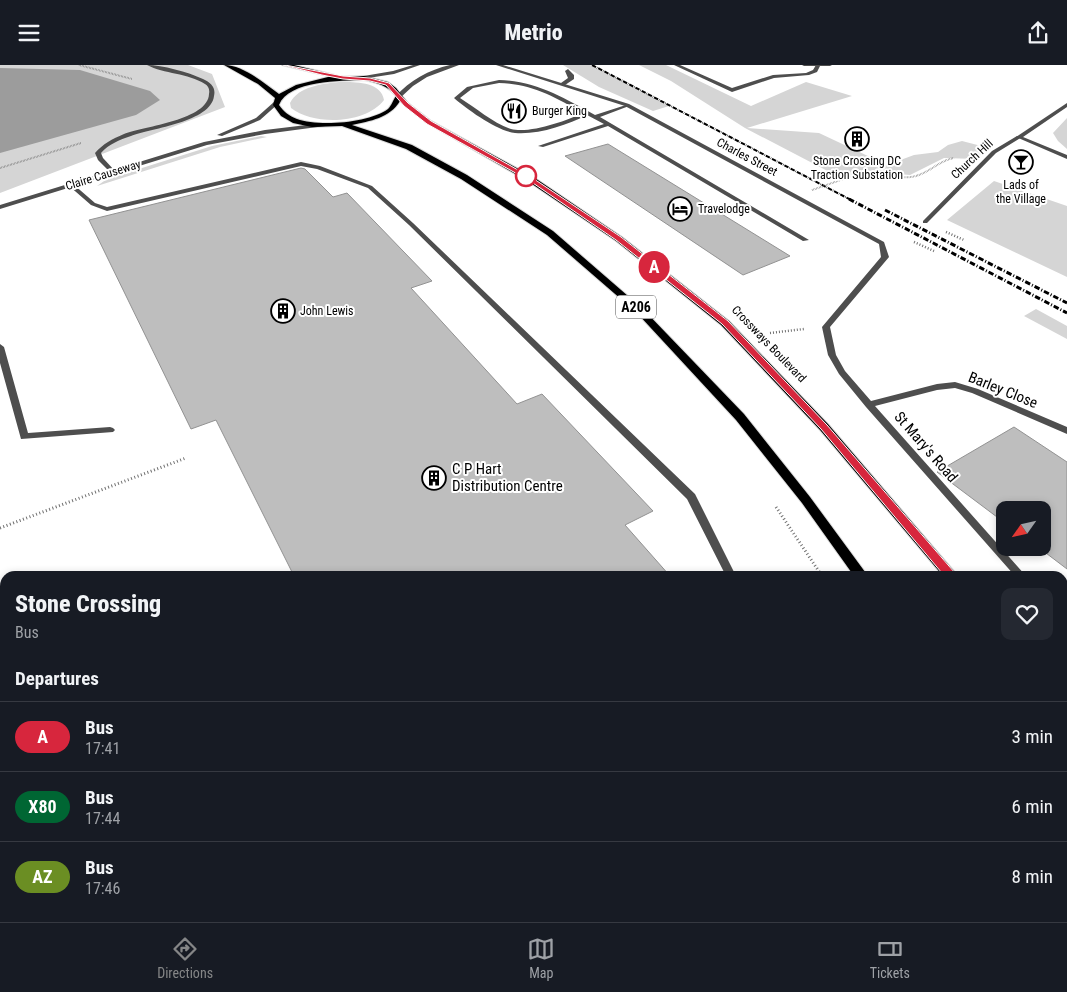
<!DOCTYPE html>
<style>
:root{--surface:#171b24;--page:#242831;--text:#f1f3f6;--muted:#9ea1a6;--line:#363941;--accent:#858687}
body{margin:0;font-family:"Roboto Condensed",sans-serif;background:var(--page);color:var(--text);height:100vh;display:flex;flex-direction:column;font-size:19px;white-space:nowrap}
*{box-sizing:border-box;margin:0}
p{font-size:16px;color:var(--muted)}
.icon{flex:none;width:28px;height:28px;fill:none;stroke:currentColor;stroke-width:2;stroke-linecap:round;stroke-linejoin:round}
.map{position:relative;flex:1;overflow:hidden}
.panel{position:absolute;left:0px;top:506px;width:1068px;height:351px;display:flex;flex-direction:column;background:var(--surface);border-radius:15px 15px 0 0;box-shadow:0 2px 8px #0003}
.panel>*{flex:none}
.badge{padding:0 10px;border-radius:16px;font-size:18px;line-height:32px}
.needle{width:32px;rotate:236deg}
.tools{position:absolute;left:996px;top:436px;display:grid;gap:10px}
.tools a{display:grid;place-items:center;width:55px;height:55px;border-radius:10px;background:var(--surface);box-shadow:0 2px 8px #0003;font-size:25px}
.map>.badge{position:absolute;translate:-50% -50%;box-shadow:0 0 0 2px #fff}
h2{padding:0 15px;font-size:19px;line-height:45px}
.round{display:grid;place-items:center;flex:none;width:52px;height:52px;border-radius:10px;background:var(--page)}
.head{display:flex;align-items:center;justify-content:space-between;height:85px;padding:0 15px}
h1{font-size:24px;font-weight:800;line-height:38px}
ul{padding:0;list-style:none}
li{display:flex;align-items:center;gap:15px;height:70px;padding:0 15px;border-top:1px solid var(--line)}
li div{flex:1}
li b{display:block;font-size:19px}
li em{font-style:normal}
li .badge{min-width:55px;font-weight:700;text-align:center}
header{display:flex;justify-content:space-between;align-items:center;height:65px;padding:0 15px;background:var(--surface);font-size:22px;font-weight:800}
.tabs{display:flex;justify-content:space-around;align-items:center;height:70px;border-top:1px solid var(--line);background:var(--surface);font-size:14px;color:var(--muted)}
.tabs a{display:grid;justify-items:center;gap:2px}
.tabs .selected{color:var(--accent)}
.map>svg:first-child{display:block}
.green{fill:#d5d5d5}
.water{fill:#9c9c9c}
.building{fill:#bebebe;stroke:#929292}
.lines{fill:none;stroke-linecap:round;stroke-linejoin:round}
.primary-casing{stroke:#dbdbdb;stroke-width:2}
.path-far2{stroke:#707070;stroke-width:2;stroke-dasharray:0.5 1;stroke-linecap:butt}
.path-far1{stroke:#707070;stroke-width:2.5;stroke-dasharray:1 2;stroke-linecap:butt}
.path{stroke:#707070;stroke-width:3;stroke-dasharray:1 2.5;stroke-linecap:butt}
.service{fill:#4e4e4e;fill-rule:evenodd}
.minor{fill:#4e4e4e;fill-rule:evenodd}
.tertiary{fill:#4e4e4e;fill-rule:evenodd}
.primary{fill:#000;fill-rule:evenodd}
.rail-far1{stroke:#000;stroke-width:2;stroke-dasharray:4.5 1 0.5 1;stroke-linecap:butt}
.rail{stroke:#000;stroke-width:3;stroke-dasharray:5.5 2 1 2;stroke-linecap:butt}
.path-bridge{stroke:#707070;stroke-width:2;stroke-dasharray:0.5 1;stroke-linecap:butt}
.line{fill:#d7263d;stroke:#fff}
.stop-dot{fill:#fff;stroke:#d7263d;stroke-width:2.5}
.labels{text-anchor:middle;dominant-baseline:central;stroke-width:4;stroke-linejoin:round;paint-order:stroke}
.far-poi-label{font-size:12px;fill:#000;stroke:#fff;text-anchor:start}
.far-street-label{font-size:12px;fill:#000;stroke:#fff}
.shield{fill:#fff;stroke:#4c4c4c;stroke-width:1}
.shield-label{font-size:14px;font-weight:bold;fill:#000}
.street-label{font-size:15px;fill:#000;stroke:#fff}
.poi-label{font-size:15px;fill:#000;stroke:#fff;text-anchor:start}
</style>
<header><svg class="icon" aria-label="menu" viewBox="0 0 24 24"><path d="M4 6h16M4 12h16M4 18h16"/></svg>Metrio<svg class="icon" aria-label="share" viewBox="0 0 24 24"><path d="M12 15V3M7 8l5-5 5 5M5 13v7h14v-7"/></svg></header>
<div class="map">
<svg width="1067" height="857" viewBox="0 0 1067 857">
<rect width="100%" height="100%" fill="#fff"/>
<path class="green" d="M0,0H188L212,9L225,42L0,128Z
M563,0H590L669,41L653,46L599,22Z
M639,0H666L751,41L806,17L852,31L747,63L819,68L887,100L914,90L938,87L948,80L962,76L989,83L976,94L944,93L910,110L863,106L841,113L745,63L671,16Z
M339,17C354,17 381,16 384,35C366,59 314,61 291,43L290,38C299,21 322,19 339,17Z
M1067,53V84L1058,76L1053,68Z
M261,71L267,72L220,82L97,121L107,114L212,81Z
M994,116L1067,141V212L947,155Z
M1036,244L1067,261V274L1024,251Z"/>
<path class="water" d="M0,3L80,5L150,26L160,35L136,50L0,88Z"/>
<path class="building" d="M608,79L790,191L743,210L565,91Z
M301,103L305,104L333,132L347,128L432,216L411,223L517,339L542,329L653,446L625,460L670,511H294L216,355L191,364L89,155Z
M1014,362L1067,397V504L1038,482H1042V445H1005V458L937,407Z"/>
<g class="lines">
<g class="primary-casing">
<path id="primary" d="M224,0C243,0 264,18 279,29L296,20L328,12L364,11L388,17L396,23L408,38L431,56L535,113L622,172L729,256L828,359L958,511H943L820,365L721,260L616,176L529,117L427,58L400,36C390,53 370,56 352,60L412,80L467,110L553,166L643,244L744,349L810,432L868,511H854L802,438L736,355L637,248L547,170L461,114L406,84L342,61L312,62L293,58L281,51L273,40L275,33L258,19ZM364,15C377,18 387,20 396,31C393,35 392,40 388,44C369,58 319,62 297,54C289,51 284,47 279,40C289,15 341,16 364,15Z
M282,0H294L335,10L332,12Z
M1062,662L1067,663V684L1062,682Z
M1062,832L1067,834V857L1060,856L1058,852H1062Z"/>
</g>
<path class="path-far2" d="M79,0L132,14
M0,103L81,78
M855,110C874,106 892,114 911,112C927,110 938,96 954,93"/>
<path class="path-far1" d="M946,167L964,175
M914,177L934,186
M770,268L804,264"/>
<path class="path" d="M776,442L822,511
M0,463L186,393"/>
<path class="service" d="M147,0C162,0 188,7 203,14C211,18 216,22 214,31C211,57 152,63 131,71C119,75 109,79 101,88L103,93L115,106L110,107L98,95L95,88C103,79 112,74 124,69C145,61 208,55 209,29C210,24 208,21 205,19C188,8 164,9 147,0Z
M674,0H680L732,23L773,10L806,8L813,5L816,0L820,1L817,7L809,10L774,13L732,27Z
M568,4L574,10V14L565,20H561V18L568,13L565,6Z
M499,15C536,16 564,33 595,50L629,39V41L600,52L809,175L803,176L608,61L543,82L538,81L604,59L587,50C567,60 538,70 515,68C497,66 468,45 454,33L467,22ZM499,18C533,19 554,32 583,48C566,56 529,69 511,64C493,58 476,43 460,33L473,23Z
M301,97L320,101L372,121L413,158L695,429L736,511H726L687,434L409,160L368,123L317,104L301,101L107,146L91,140L68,120L73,119L95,138L107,142Z
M0,279L4,282L28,368L110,362L113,363L115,365L113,367L21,374L0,298Z
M674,852H689V857H673Z
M1002,852H1020L1022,857H1004Z"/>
<path class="minor" d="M413,0H420L394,9L355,15L352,13L393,6Z
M450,0H459L427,12L413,21L400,33L395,32C410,15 429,5 450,0Z
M496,0H503L629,39L884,177L889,192L830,262L836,290L845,306L871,336L937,319L955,317L978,324L1067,362V369L972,328L955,323L937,325L875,341L1026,511H1015L866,342L839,309L828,290L822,262L881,192L879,179L625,41Z
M802,0H832L830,1H804Z
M274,37L279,38L260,55L222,71L217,70L256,53Z
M323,58L326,60L325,61L265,69L207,80L0,144V140L204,77L265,65Z
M1017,71L1022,72L996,88L927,158H923V156L992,86Z
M1062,553L1067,555V568L1062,566Z
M0,566L5,568V578L0,576Z"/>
<path class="tertiary" d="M1067,38V42L1023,72L1067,90V94L1016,72Z"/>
<use href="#primary" class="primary"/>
<path class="rail-far1" d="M592,0L851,135"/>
<path class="rail" d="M849,134L1067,248
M885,145L1067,238"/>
<path class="path-bridge" d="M812,125L855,110"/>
</g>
<path class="line" d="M283,0H285L322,7L343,11L370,13L389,18L408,38L431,56L534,114L621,172L728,256L827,360L955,508L957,511L955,514H947L821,364L722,259L616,175L530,116L427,59L404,41L386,20L370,16L343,14L322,10Z"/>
<defs>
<g id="restaurant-ring" transform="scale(1.25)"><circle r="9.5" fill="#fff" stroke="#000" stroke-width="1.5"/><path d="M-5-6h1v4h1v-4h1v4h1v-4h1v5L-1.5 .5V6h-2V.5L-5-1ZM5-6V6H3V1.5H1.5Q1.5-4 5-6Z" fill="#000"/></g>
<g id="building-ring" transform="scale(1.25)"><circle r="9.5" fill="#fff" stroke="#000" stroke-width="1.5"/><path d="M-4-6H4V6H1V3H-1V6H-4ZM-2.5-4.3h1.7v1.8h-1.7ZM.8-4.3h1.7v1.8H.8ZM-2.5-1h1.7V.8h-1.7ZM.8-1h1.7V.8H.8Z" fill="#000"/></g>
<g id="bar-ring" transform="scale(1.25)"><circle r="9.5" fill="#fff" stroke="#000" stroke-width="1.5"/><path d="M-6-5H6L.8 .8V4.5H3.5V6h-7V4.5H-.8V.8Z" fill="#000"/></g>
<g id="hotel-ring" transform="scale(1.25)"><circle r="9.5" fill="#fff" stroke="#000" stroke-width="1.5"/><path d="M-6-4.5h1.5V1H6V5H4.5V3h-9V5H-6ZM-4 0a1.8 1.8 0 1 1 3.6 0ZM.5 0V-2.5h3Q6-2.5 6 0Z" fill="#000"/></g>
</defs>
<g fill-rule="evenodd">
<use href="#restaurant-ring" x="514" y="46"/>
<use href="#building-ring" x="857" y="74"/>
<use href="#bar-ring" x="1021" y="97"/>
<use href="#hotel-ring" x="680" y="144"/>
<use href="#building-ring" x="283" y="246"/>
<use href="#building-ring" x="434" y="413"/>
</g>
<circle class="stop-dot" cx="526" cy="111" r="10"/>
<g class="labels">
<g class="far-poi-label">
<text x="532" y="46">Burger King</text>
<text x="857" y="96" text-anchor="middle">Stone Crossing DC<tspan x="857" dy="14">Traction Substation</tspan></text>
<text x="1021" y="120" text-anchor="middle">Lads of<tspan x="1021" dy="14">the Village</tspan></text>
<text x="698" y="144">Travelodge</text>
<text x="300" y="246">John Lewis</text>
</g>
<g class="far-street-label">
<text transform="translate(747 92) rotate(28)">Charles Street</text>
<text transform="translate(972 94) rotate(-43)">Church Hill</text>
<text transform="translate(103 110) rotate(-17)">Claire Causeway</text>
<text transform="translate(769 279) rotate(46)">Crossways Boulevard</text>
</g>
<rect class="shield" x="616" y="230.5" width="40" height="23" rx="4"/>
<g class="shield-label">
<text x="636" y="242">A206</text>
</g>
<g class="street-label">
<text transform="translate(1003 325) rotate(22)">Barley Close</text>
<text transform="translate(926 382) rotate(49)">St Mary's Road</text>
</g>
<g class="poi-label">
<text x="452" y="404">C P Hart<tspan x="452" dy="17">Distribution Centre</tspan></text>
</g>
</g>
</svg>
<div class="tools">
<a><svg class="needle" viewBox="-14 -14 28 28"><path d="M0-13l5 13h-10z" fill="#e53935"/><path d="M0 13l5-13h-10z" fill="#9ea1a6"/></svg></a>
</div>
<b class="badge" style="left:654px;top:202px;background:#d7263d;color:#fff">A</b>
<section class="panel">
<div class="head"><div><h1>Stone Crossing</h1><p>Bus</p></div><a class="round"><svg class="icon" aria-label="heart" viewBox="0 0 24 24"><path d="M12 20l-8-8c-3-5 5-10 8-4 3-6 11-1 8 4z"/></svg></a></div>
<h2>Departures</h2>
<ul>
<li><span class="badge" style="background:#d7263d;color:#fff">A</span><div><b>Bus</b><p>17:41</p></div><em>3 min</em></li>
<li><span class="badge" style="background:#063;color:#fff">X80</span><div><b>Bus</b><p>17:44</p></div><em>6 min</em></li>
<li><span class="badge" style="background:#6b8e23;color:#fff">AZ</span><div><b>Bus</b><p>17:46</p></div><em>8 min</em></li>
</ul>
</section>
</div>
<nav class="tabs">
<a class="selected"><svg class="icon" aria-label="directions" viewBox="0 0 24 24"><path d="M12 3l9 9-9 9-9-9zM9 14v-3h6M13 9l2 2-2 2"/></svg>Directions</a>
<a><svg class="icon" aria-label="map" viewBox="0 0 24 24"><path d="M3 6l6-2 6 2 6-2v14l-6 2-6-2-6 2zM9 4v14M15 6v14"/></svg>Map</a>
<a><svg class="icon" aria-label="tickets" viewBox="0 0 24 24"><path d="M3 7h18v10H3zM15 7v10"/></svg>Tickets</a>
</nav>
